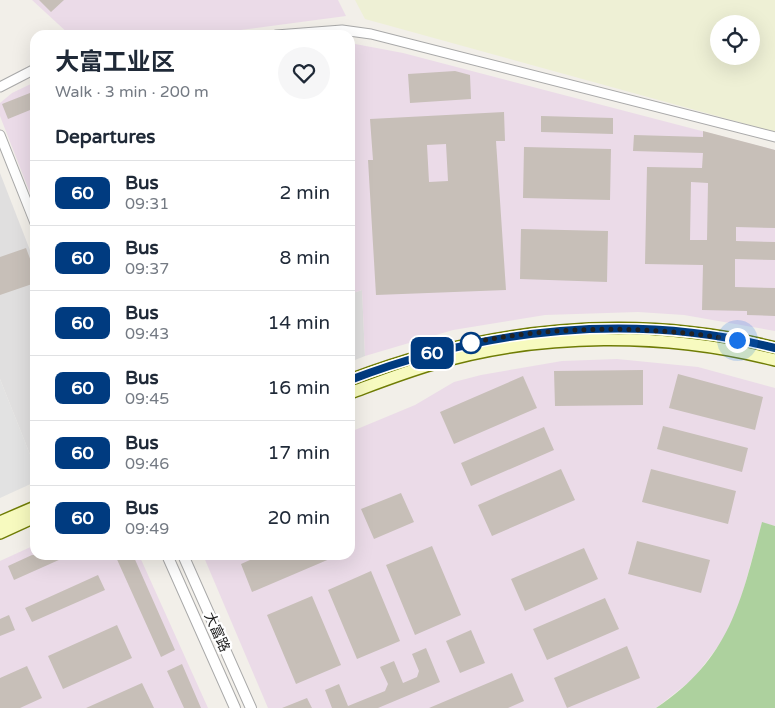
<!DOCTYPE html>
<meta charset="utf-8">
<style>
:root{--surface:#fff;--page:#f6f6f7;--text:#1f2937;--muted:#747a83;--line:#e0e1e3}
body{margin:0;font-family:"Varela Round","Noto Sans SC",sans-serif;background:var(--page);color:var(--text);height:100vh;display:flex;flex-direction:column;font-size:19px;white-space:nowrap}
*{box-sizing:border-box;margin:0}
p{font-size:16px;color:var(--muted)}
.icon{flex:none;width:28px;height:28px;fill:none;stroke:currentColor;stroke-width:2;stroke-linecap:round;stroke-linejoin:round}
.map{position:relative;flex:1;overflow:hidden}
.drawer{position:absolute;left:30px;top:30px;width:325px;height:530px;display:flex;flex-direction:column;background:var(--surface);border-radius:15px;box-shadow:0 5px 20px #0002}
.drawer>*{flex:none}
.badge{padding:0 10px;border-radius:8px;font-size:18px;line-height:32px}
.fabs{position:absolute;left:710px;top:15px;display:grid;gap:10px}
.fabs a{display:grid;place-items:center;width:50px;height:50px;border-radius:50%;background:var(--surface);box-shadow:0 5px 20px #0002;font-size:25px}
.you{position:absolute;width:25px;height:25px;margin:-12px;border:4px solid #fff;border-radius:50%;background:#1a73e8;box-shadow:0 0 0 8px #1a73e833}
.map>.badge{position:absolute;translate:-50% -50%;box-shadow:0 0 0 2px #fff}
h2{padding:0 25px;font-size:19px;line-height:45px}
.round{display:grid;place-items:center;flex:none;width:52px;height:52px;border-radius:26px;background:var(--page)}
.headline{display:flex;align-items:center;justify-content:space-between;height:85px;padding:0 25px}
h1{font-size:24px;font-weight:700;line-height:38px}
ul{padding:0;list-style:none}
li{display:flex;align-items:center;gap:15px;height:65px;padding:0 25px;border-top:1px solid var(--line)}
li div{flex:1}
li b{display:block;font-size:19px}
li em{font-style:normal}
li .badge{min-width:55px;font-weight:700;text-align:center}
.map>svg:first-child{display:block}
.residential{fill:#e0dfdf}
.industrial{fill:#ebdbe8}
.farmland{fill:#eef0d5;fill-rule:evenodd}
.forest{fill:#add19e}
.parking{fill:#e2e2e2}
.building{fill:#c7bfb8;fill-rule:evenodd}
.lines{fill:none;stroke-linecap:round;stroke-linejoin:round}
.minor-casing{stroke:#a9a9a9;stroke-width:11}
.tertiary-casing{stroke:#a9a9a9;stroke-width:12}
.secondary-casing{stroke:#707d05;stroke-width:14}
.minor{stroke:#fff;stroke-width:9}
.tertiary{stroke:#fff;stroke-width:10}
.secondary{stroke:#f7fabf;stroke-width:11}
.line-casing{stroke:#fff;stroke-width:11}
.line{stroke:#003b80;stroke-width:8}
.walk{stroke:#222;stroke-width:5;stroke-dasharray:0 9}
.stop-dot{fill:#fff;stroke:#003b80;stroke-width:2.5}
.labels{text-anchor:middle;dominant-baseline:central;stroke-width:4.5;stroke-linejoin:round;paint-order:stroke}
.street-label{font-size:14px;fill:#222;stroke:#fff}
</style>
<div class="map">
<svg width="775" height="708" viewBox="0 0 775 708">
<rect width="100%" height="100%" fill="#f2efe9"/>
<path class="residential" d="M0,173L35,263V467L0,379Z
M362,290L365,356L350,362V294Z"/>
<path class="industrial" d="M32,0H338L346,16L203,35H70Z
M350,43L403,53L775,150V331L684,315L638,312L545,315L453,330L365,356L362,290L350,294Z
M35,82V206L0,116V103L12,93Z
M617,359L698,367L775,388V526L762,523L738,610L723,640L693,679L656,708H268L203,555H350V432L415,405L454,382L481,375L562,361Z
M35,545V555H139L208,708H0V561Z"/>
<path class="farmland" d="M355,0H775V132L365,19ZM719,24H751V56H719Z"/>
<path class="forest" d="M762,522L775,526V708H656C730,659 741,602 762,522Z"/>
<path class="parking" d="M0,379L35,467V482L0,498Z"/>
<path class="building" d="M39,0H64L51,12Z
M455,71L470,75L471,99L410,103L408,74Z
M35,91V108L8,119L2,104Z
M504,112L505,141H496L506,290L376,295L368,160H373L370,119ZM446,144L448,181L429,182L427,145Z
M541,116L613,118V134L541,132Z
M703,131L775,150V228L736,227V241L775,242V260L735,259V287L775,288V316L747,315V311L702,310L703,265L645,264L647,167L702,168L703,153L633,151L634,135L703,137ZM691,182L708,183L707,240H690Z
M524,147L611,149L610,200L523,198Z
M521,229L608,231L607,282L520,279Z
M26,248L35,272V283L0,295V257Z
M643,370V405L555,406L554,371Z
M678,374L763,397L755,430L669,408Z
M523,376L537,408L454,444L440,412Z
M663,426L748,448L742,472L657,449Z
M544,427L554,450L471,486L461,463Z
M561,469L575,500L492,536L478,505Z
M651,469L736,491L728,524L642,502Z
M401,493L414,522L374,539L361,509Z
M637,541L710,560L701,593L628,574Z
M432,546L461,615L415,635L386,565Z
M584,548L598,579L525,611L511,579Z
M32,555H70L14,580L8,566Z
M115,555H133L175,650L161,657Z
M261,555H339L252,592L241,564Z
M371,571L400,641L357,659L328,590Z
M98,575L105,590L32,622L25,608Z
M312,596L341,665L296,684L267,615Z
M605,598L619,629L547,660L533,629Z
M9,615L15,630L0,636V619Z
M117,625L132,658L63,689L48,656Z
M471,630L485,663L460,673L446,641Z
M627,646L640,678L567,708L554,678Z
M426,648L440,682L378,708H332L325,690L339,684L348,706L385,691L388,684L380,667L394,661L403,683L417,677L419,671L412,654Z
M182,664L201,708H184L167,671Z
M27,666L42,698L20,708H0V678Z
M512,673L524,701L508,708H429Z
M142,683L154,708H86Z
M307,698L312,708H282Z"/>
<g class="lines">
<g class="minor-casing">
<path id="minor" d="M276,35L342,30L371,34L775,137
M0,87L35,69
M0,135L35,223"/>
</g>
<g class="tertiary-casing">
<path id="tertiary" d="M167,555L235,708
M183,555L251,708"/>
</g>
<g class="secondary-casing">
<path id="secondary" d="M350,380C485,328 634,312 775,348
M350,393C377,383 405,372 433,364C541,332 666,332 775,360
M0,522L35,507
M0,533L35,517"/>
</g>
<use href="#minor" class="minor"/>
<use href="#tertiary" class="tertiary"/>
<use href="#secondary" class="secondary"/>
</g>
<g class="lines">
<g class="line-casing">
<path id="line" d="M350,380C485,328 634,312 775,348"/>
</g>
<use href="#line" class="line"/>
<path class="walk" d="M471,343L465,344C555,325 646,325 737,340"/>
</g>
<circle class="stop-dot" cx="471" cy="343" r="10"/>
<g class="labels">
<g class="street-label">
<text transform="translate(217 632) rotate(66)">大富路</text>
</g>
</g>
</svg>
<div class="fabs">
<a><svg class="icon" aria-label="locate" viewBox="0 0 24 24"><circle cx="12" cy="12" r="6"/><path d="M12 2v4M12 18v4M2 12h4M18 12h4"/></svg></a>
</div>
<div class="you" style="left:737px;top:340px"></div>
<b class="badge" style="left:432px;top:353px;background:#003b80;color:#fff">60</b>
<section class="drawer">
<div class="headline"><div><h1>大富工业区</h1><p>Walk · 3 min · 200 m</p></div><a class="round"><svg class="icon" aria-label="heart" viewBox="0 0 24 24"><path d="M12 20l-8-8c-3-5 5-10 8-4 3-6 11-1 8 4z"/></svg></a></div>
<h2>Departures</h2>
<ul>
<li><span class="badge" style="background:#003b80;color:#fff">60</span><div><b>Bus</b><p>09:31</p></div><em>2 min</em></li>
<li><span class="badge" style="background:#003b80;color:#fff">60</span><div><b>Bus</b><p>09:37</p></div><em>8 min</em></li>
<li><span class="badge" style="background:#003b80;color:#fff">60</span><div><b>Bus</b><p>09:43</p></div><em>14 min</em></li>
<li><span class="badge" style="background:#003b80;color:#fff">60</span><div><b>Bus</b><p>09:45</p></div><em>16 min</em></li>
<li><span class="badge" style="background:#003b80;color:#fff">60</span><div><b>Bus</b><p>09:46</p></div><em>17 min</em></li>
<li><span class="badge" style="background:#003b80;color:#fff">60</span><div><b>Bus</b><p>09:49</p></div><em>20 min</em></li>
</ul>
</section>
</div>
